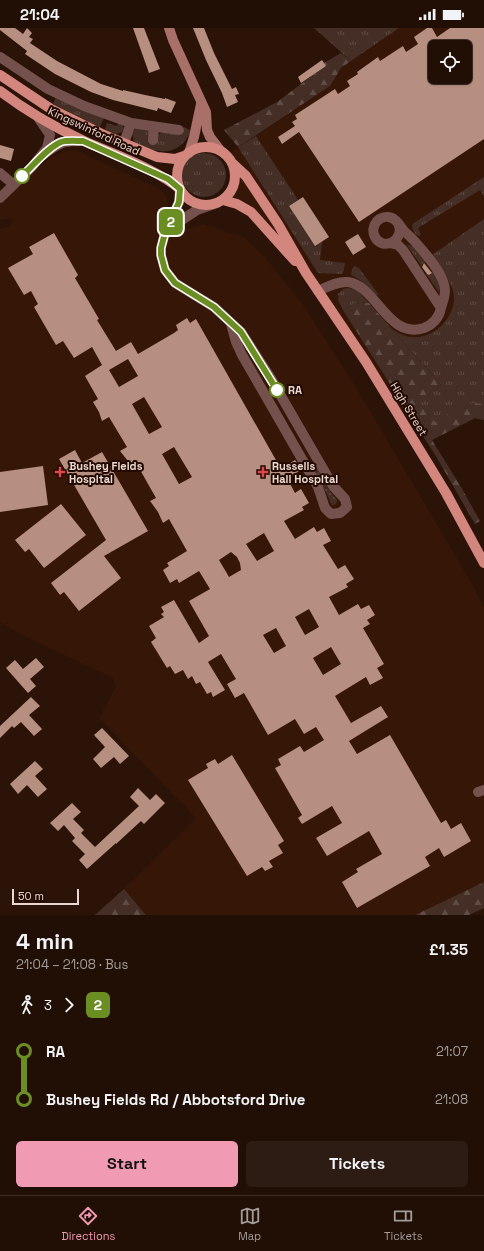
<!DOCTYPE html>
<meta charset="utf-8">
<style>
:root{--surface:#210e05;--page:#2d1c13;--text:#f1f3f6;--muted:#a29c9a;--line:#3e2e27;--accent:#f19ab4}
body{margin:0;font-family:"Space Grotesk",sans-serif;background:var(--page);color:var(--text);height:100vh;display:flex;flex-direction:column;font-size:15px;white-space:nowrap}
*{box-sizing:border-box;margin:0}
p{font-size:13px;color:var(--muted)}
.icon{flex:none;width:22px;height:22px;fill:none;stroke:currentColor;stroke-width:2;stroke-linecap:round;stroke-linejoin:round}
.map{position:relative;height:887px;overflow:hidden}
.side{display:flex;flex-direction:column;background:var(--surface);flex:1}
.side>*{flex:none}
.badge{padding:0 8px;border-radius:6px;font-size:14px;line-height:26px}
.fabs{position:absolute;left:428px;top:12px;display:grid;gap:8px}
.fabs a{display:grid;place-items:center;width:44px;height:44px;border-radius:6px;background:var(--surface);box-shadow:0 1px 3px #0004,0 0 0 1px var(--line);font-size:20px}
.scale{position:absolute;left:12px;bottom:10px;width:67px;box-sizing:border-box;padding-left:4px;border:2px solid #ead7cf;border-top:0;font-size:11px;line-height:14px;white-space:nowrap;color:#ead7cf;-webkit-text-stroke:3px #220a02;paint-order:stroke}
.map>.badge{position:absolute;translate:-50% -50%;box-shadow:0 0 0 2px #fff}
.legs{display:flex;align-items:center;gap:6px;height:44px;padding:0 16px;font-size:13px}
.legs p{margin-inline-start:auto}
.overview{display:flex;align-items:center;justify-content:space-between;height:68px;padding:0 16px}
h1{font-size:22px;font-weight:700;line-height:30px}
.button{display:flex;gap:8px;margin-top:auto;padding:8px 16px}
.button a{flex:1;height:46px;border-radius:6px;background:var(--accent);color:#111;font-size:16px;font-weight:700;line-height:46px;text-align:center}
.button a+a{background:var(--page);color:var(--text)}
ul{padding:0 16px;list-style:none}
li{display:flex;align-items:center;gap:14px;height:48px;font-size:15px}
li i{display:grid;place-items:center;width:6px;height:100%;margin:0 5px;background:currentColor}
li i::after{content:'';width:10px;height:10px;margin:-5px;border:3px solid;border-radius:50%;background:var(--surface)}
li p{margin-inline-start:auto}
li:first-child i{background:linear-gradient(#0000 50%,currentColor 0)}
li:last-child i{background:linear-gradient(currentColor 50%,#0000 0)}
.status{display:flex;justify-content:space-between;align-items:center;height:28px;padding:0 20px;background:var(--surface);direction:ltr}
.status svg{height:11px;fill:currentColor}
.tabs{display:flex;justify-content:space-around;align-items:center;height:56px;border-top:1px solid var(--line);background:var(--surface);font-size:11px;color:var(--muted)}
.tabs a{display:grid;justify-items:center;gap:2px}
.tabs .active{color:var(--accent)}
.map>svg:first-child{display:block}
.built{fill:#361607;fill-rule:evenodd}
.grass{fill:url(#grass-tufts)}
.forest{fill:url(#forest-firs)}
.garden{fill:url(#garden-dots)}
.building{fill:#b68f81;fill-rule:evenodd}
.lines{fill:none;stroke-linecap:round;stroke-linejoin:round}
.street{stroke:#75514d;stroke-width:10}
.secondary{stroke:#a96f69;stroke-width:10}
.primary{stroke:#d2867e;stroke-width:10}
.line-1-casing{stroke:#fff;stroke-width:9}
.line-1{stroke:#6b8e23;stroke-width:6}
.stop-1-dot{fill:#fff;stroke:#6b8e23;stroke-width:2}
.health-dot{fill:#e0444e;stroke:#220a02;stroke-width:1.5}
.labels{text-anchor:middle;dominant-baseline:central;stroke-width:4;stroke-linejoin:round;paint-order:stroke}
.street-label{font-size:11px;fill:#ead7cf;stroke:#220a02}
.stop-label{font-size:11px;font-weight:bold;fill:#ead7cf;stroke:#220a02;text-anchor:start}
.poi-label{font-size:11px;font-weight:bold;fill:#ead7cf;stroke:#220a02;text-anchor:start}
</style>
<div class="status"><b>21:04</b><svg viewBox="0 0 49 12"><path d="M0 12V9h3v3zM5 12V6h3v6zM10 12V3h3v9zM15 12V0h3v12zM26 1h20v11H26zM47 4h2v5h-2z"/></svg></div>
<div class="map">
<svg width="484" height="887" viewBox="0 0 484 887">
<defs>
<pattern id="grass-tufts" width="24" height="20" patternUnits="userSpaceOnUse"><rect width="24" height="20" fill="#442e25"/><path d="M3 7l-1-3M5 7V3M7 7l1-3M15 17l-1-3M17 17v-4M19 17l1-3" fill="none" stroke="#5f4c44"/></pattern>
<pattern id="forest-firs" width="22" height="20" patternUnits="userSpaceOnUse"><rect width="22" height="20" fill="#442e25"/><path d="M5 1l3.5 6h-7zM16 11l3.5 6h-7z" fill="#5f4c44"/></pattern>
<pattern id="garden-dots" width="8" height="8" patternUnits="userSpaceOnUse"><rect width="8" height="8" fill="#442e25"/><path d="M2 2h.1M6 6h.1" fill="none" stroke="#5f4c44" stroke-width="1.8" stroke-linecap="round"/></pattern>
</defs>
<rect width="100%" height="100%" fill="#2c1307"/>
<path class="built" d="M399,0H484V326L425,369L394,388L362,335L286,226L251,184L223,172L233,160L235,150L232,135L227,127L330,58L341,40ZM435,19H465V49H435Z
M70,122L80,124L158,160L163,164L168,172V177L164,188L179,204L203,196L219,201L245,210L264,228L302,275L354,356L471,554L484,580V854L415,887H146L124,861L196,790L99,690L116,659L113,650L20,606L0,594V201L11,198L12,190L0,192V175L52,128Z"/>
<path class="grass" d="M314,0H399L351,33Z
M56,69L104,90L100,99L53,76Z
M118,94L122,96L124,100L122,104L116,106L105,101L107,95L117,98Z
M136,99H143L158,107L162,104L182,105L184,99L191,103C178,130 157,126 134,114L132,106Z
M256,108L298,172L289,178L315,218L322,213L320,232L345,235L344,242L342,246L318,245L238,119Z
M182 147a22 22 0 1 1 44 0a22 22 0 1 1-44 0Z
M484,149V168L480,162L418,200L421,207L418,208C414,205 412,202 412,197L414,195Z
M484,191V392L475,390L427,414L406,381L441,357L392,301C398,305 405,309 412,309C434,311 455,290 454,268C452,253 440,239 432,227Z
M407,217C417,216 422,228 428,235L425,234L422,236V239Z
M354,238L359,240L379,267H374L360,252L351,247L352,241Z
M433,242C437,249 442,256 439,264L426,246L430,247L433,244Z
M347,260L356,261L369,275L358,274L343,282L338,272L339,268L337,267L343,261Z"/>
<path class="forest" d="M341,25L351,33L341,40L330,58L238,119L224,102L277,74L325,38L324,35Z
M358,274L369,275L441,357L419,373L435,394L451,384L472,375L483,376L484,374V392L475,390L432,412L461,459L480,493L475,496L437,430L343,282Z
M484,854V880L469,887H415Z
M124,861L146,887H95Z"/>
<path class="garden" d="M316,435L327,459L337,472V474L334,477H332L323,458L309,439Z"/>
<path class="building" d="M0,0H15L23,6L27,0L32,5L29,9L33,11L30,15L57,33L101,56L123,63V62L145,67L165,71V70L176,74L171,85L158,80L157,83L113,72L91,64L55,46L25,26L27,23L0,2Z
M133,0H144L160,41L149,45Z
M193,0H204L214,25L232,61L236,59L239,66L235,67L238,74L227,79L222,65L206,32Z
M427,0H432L437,9L450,0H484V111L359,194L299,104L282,116L278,109L295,98L292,94L297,91L295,87L335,61L338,66L350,58L347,53L358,46L357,44L378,29L380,33L403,18L406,24L418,16L414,9ZM435,19H465V49H435Z
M322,32L326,38L301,55L298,49Z
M0,117L14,121L11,133L0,130Z
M303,169L329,209L315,218L289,178Z
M54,205L78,247L75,250L99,291L97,292L116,323L131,314L138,326L174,305L178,302L176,297L187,290L190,295L196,291L281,441L295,432L301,442L287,450L295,465L301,461L309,475L302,479L304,482L284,493L295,511L314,499L317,504L324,500L331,513L323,517L338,541L345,537L354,551L346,556L348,559L329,569L339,587L358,576L361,581L369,577L375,587L367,592L370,596L363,600L384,636L377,640L383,650L370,657L366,649L335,668L351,695L381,678L388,689L349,713L357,726L390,707L441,795L446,792L451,801L461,795L471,813L444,829L439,820L425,829L430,838L357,880L342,854L358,844L356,841L382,826L369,803L327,828L316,810L342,795L332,778L302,796L298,790L302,787L275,740L281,737L278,731L300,718L304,724L324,712L316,699L304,706L295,691L268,707L244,665L235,670L227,656L236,651L221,626L208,634L225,662L213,669L211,664L207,666L200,654L196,656L192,648L188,651L183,642L175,646L170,638L167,640L151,614L156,610L149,598L164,589L161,586L164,584L161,579L174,572L199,615L209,608L189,573L210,561L199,543L179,555L177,551L170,555L163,542L169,538L167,535L187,523L169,491L163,495L158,484L150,473L156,470L139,440L133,444L128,433L120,423L127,419L109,389L102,393L99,384L93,374L98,371L85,348L102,337L92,319L74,330L63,313L56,317L34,279L38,276L31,263L24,267L8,240L33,226L29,219ZM128,331L138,348L119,359L109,342ZM144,369L162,399L149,406L132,376ZM174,419L192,449L179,456L162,426ZM264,505L274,523L257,533L246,516ZM231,524L237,529L240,535L241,542L229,549L219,532ZM309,581L319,599L305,607L295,589ZM276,600L286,618L274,625L263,607ZM331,619L341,636L323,647L313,630Z
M358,206L366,219L353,227L345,214Z
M424,235L432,245L429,247L427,246L422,239Z
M75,422L82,435L102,424L148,503L104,528L121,550L79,583L64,564L60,567L51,555L106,512L59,431Z
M43,438L48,477L0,484V444Z
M61,476L86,507L44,540L29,521L25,524L15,512Z
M36,630L44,639L30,651L36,658L28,665L6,640L15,632L23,641Z
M31,669L40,678L29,687L42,701L34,708L21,694L14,700L12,698L0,710V698Z
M102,700L129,728L120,736L114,729L101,740L93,731L105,719L94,707Z
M232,727L284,813L278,817L283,825L269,833L273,839L265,843L262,839L247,848L188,752L208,740L206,736L215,731L218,736Z
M35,733L43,741L35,748L47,761L38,769L27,757L18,766L10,756Z
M138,760L150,772L156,766L165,775L144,796L141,793L116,816V815L87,841L79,832L85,826L72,813L75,810L64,797L58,803L50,795L72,775L81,784L73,791L84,802L81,805L95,819L139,778L130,769Z"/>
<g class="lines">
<path class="street" d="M0,29L48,61L84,78L131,95L179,102
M153,112L154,99
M124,115L131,95
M44,126C62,114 61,113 83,113
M0,145L13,156
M180,161L179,174L165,205L161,220V227L165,242L175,255L214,279L241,304L270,349L333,458L345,471L347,479L340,485L331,486L325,480L318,459L242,327L236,314L231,296
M0,170L32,139L47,120L50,107L39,91
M168,201L197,182L217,175
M390,215L398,217L403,222L441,280C444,270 447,263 443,253C438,240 426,226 417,216C413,211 408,207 404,203C400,198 397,192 392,190C380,185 369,198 375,209C383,224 406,212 398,195
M318,263C327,259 338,253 348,254C377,258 388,312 424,300C434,296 439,290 441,280
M478,764L484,762"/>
<path class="secondary" d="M169,0L173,12L206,84L207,102L210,109L220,122
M189,125L194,109L201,76"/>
<path class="primary" d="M0,47L51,81L100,105L157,129L175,131L184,128
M0,63C26,83 54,99 84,113C115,127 154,140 180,161
M177 148a29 29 0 1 1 58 0a29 29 0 1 1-58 0Z
M232,135L246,148L278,196L306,245L366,334L446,465L484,535
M223,172L237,176L251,184L295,233"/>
</g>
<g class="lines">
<g class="line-1-casing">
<path id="line-1" d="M22,148C34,137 47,120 61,114C67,112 76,113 83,113L168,151L180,161L179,174L165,205L161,220V227L165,242L175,255L214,279L241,304L277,362"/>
</g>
<use href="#line-1" class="line-1"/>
</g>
<g class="stop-1-dot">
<circle cx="22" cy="148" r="7"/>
<circle cx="277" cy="362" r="7"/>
</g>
<g class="health-dot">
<path d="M58 438h4v4h4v4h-4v4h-4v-4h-4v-4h4z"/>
<path d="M261 438h4v4h4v4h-4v4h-4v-4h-4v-4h4z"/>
</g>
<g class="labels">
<g class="street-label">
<text transform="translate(94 103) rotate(25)">Kingswinford Road</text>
<text transform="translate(409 381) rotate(59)">High Street</text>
</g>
<g class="stop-label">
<text x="288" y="362">RA</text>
</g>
<g class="poi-label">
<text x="69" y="438">Bushey Fields<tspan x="69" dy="13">Hospital</tspan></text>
<text x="272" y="438">Russells<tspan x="272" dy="13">Hall Hospital</tspan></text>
</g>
</g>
</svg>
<div class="fabs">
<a><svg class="icon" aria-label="locate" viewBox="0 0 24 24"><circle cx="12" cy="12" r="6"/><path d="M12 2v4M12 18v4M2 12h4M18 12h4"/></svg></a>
</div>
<div class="scale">50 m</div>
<b class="badge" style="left:171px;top:194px;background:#6b8e23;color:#fff">2</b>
</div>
<section class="side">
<div class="overview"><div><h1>4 min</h1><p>21:04 – 21:08 · Bus</p></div><b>£1.35</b></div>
<div class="legs"><svg class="icon" aria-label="walk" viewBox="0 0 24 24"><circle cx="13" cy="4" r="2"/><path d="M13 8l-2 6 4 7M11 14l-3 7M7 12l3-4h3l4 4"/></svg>3<svg class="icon" aria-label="forward" viewBox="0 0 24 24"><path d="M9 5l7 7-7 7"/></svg><b class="badge" style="background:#6b8e23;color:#fff">2</b></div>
<ul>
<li><i style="color:#6b8e23"></i><b>RA</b><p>21:07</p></li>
<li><i style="color:#6b8e23"></i><b>Bushey Fields Rd / Abbotsford Drive</b><p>21:08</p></li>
</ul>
<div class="button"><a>Start</a><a>Tickets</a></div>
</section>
<nav class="tabs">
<a class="active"><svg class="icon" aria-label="directions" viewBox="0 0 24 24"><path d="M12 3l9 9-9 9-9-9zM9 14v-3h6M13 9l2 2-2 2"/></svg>Directions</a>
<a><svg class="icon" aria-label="map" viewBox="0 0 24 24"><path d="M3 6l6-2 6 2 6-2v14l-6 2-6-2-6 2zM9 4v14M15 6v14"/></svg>Map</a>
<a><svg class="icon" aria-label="tickets" viewBox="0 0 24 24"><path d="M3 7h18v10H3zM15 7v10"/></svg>Tickets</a>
</nav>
